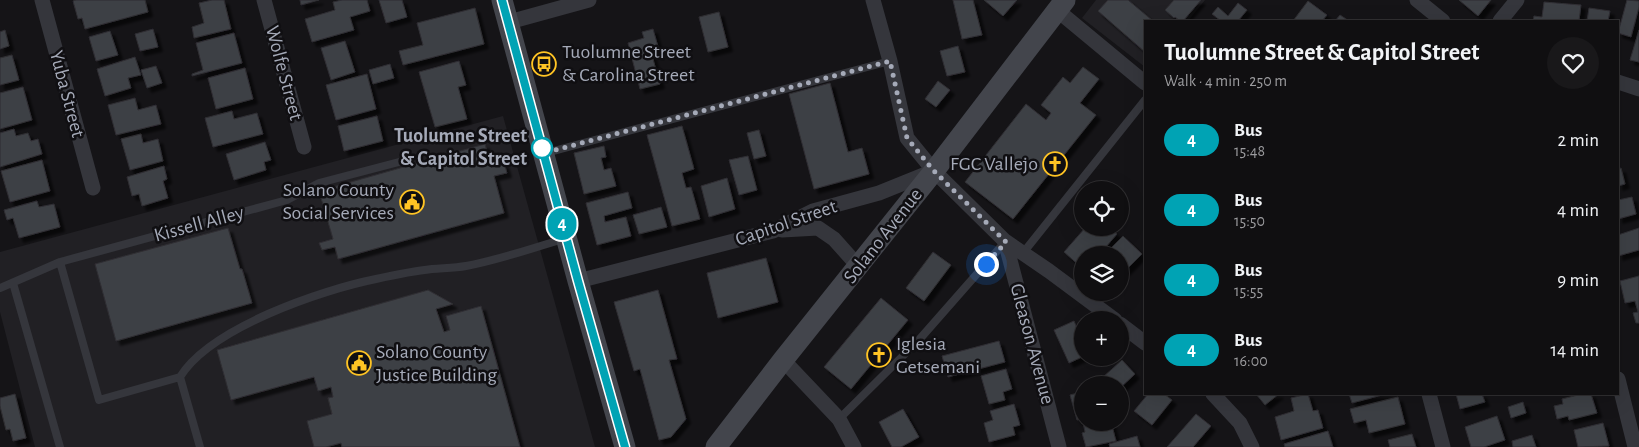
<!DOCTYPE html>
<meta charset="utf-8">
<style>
:root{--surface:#100f11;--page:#19181a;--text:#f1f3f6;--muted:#9c9c9f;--line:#302f31}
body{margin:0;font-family:"Alegreya Sans",sans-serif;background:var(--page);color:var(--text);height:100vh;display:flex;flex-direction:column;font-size:19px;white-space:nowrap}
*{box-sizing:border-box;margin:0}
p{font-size:16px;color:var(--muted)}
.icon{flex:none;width:28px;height:28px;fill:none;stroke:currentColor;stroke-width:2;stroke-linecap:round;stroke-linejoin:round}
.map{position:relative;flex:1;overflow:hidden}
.side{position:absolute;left:1144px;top:20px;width:475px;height:375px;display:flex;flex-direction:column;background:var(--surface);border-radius:0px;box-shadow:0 5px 20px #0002,0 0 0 1px var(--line)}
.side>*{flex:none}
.badge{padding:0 10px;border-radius:16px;font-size:18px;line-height:32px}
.fabs{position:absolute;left:1074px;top:181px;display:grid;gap:10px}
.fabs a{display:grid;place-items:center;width:55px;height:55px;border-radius:50%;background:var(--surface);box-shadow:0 5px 20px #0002,0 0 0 1px var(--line);font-size:25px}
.you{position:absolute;width:25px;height:25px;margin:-12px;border:4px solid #fff;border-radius:50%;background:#1a73e8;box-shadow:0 0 0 8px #1a73e833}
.map>.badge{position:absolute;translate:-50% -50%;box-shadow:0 0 0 2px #fff}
.round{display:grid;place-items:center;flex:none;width:52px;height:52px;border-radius:26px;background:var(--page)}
.headline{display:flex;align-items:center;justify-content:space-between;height:85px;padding:0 20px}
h1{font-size:24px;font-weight:700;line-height:38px}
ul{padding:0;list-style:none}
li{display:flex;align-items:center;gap:15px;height:70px;padding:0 20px}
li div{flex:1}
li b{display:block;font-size:19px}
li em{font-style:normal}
li .badge{min-width:55px;font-weight:700;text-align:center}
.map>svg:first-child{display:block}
.built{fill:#212024}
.building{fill:#3e3f44;stroke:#2f2e33;filter:url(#shadow)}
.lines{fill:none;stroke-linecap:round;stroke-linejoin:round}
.lane{stroke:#35363c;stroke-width:8}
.street{stroke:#35363c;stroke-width:15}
.secondary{stroke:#43454c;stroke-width:21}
.line-casing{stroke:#fff;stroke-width:11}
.line{stroke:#00a3b4;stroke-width:8}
.walk{stroke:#a5aab8;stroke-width:5;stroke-dasharray:0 9}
.stop-dot{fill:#fff;stroke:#00a3b4;stroke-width:2.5}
.labels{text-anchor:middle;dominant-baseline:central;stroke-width:5;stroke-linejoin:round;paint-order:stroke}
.poi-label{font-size:20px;fill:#a5aab8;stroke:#100f12;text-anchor:start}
.street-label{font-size:20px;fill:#a5aab8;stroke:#100f12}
.stop-label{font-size:20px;font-weight:bold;fill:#a5aab8;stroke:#100f12;text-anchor:end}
</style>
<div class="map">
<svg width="1639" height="447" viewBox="0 0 1639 447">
<defs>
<filter id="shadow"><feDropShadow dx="4.5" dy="4.5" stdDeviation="1" flood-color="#0009"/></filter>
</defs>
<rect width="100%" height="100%" fill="#151417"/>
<path class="built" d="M1096,0H1205L1188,21H1145V67L1082,18Z
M503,116L595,447H35L0,312V252Z"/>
<path class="building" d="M76,0H145L148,12L85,29L82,18L78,19L73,1Z
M212,0H224L231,29L194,38L192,27L204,23L199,3Z
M300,0H319L301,5Z
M342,0H367L370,11L350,17L354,30L312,42L305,19L335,10L333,2Z
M379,0H402L407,17L386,23Z
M953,0H973L982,35L962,39Z
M984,0H1017L1003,16Z
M1108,0H1128L1153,21H1145V52L1098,11Z
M1174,0H1201L1183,21H1180L1175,17L1174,18L1165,10Z
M1459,0H1491L1478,16Z
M1627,0L1639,1V7L1631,37L1618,33Z
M1308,1L1327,15L1322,21H1293Z
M1544,2L1581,5L1579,21H1533L1534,16L1542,17Z
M1238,3L1247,10L1238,21H1221L1212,14L1218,7L1228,16Z
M475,8L484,44L403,65L399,51L423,45L417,23Z
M1589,8L1610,11L1608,21H1587Z
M719,12L728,47L708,52L699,17Z
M1340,15L1349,21H1335Z
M153,29L158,47L140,51L135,34Z
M653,29L659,50L651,52L660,84L640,89L628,43L644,38L642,32Z
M5,30L9,46L0,49V32Z
M1639,30V62L1630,60Z
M110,31L118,55L96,61L89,37Z
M234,33L242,63L192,76V74L203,70L196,43Z
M345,41L355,72L331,80L321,48Z
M958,46L965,72L947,76L940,51Z
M12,55L19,80L0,85V58Z
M135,57L141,75L128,78L131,88L105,96L97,69Z
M459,61L466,85L458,87L467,119L435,127L419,72Z
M390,64L394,78L373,84L369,70Z
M156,66L162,83L147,88L141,70Z
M1083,67L1099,79L1080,103L1096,115L1013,219L965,182L1026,104L1046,120L1051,113L1041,105L1063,77L1070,83Z
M245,68L253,99L216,109L208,78Z
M367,74L376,109L336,120L326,85Z
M938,81L950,90L936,107L925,99Z
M830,83L848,152L862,148L869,174L814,189L789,94Z
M23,87L32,120L0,129V93Z
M135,98L138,110L156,105L161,124L116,135L108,105Z
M232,111L234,119L257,113L263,134L213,147L205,118Z
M377,116L383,141L344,151L338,126Z
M682,126L694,169L682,173L686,188L691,187L700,219L672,226L647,135Z
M14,129L16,136L28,133L31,141L38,139L42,154L0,167V133Z
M759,130L766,156L754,159L747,133Z
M141,134L143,143L158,139L163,161L130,170L121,139Z
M265,142L271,160L264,162L266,170L234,180L226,154Z
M485,144L491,167L504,163L507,173L494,176L504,213L338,259L335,247L322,250L319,243L333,239L319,191Z
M604,146L606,157L601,158L604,170L611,168L616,186L584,194L574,153Z
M748,156L757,190L739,195L729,160Z
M42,160L50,191L10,202L1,171Z
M164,166L167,179L163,181L168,198L142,206L139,194L132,196L127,177Z
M1621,168L1625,184L1618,186V169Z
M727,178L735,209L709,217L701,186Z
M628,192L632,208L604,216L605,222L626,217L631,236L597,245L586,203Z
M1632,197L1636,214L1618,219V200Z
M37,201L39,207L54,204L60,227L19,238L13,218L7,220L4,210Z
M661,207L667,227L639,234L633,215Z
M228,228L240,269H242L252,303L116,341L95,264Z
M1085,228H1109L1117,234L1099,255H1082V268L1064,252Z
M1639,228V250L1618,256V235Z
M1123,236L1142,254L1120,276V255H1104Z
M933,252L951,265L924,301L906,288Z
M766,258L778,302L718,318L707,273Z
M1639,276V323H1636L1633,313L1638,312L1635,301L1625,303L1620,281Z
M428,290L453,304L436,309L444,332L450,330L446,316L481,306L520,447H342L341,443L326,447H314L307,421L332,414L328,398L333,397L331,387L318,391L314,377L231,400L217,350Z
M658,290L677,359L669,360L686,419L671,437L659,440L640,369L634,371L614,302Z
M881,298L908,320L851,389L824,367Z
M1074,321L1082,340V357L1069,363L1054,330Z
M999,341L1005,362L948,377L942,356Z
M1122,360L1135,374L1120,388V385H1109L1102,378Z
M1006,369L1012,389L1003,392L1005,400L989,404L981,376Z
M1082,392V419L1077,420L1070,395Z
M15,394L26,438L13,441L10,429L6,430L0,406V398Z
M1148,394H1164L1172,400L1152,425L1134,411Z
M1256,394H1279L1265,405Z
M1308,394L1313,411L1318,410L1323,428L1281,440L1275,417L1294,411L1291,398Z
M1349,394H1386L1352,403Z
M1456,394H1482L1485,402L1460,409Z
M1582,394H1591L1597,413L1569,420L1568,416L1557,419L1554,406L1563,404L1562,399Z
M1398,397L1405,424L1369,433L1366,420L1354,423L1350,409Z
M1523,402L1526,413L1511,418L1508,407Z
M1014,404L1020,425L1013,427L1015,435L989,442L984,423L993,420L990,411Z
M903,409L919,437L901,447H892L879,422Z
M1196,414L1211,426L1193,447H1167Z
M1497,416L1505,440L1484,447H1471L1465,427Z
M1083,422H1111L1116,441L1086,447L1082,433L1085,432Z
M1603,423L1609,446L1578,447L1574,430Z
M1328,431L1333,447H1285L1284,444Z
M1412,434L1416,447H1390L1388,440Z
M1532,435L1536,447H1513L1512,441Z
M1137,436L1140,447H1110L1109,444Z"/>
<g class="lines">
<path class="lane" d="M546,153L890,61
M1023,253L1145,100
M60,262L99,400L180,377C210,328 321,290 376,279C394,275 413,271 432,269C443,268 455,268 466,266C499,260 532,248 564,239
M13,283L60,447
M0,288L60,262L287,200L319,183L399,162
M180,377L200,447
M839,419L918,341L1005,242"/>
<path class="street" d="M42,0L93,188
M264,0L304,147
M873,0L890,61L907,138L934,171L1005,241L1049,271L1115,320
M1417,0L1443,21
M1057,10L1145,83
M1500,21L1517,0
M509,22L589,0
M1618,82L1639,89
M782,230L818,228L834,239L859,267
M1005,241L1059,447
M578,281L773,231L813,211L879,193L931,172
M1120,324L1145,343
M783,360L839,419L854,447
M1618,379L1635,447
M1213,394L1240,423L1252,447
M1429,394L1443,447"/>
<path class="secondary" d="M502,0L578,281L625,447
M716,447L783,360L934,171L1065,0"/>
</g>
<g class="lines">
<g class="line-casing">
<path id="line" d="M502,0L578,281L625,447"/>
</g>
<use href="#line" class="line"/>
<path class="walk" d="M542,148L544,153L890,61L907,138L934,171L1006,242L986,264"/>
</g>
<defs>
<g id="bus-ring" transform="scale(1.25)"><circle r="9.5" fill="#100f12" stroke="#ffc424" stroke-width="1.5"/><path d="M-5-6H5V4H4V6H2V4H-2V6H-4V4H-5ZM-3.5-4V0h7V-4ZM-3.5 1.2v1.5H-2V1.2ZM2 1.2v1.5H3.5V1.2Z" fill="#ffc424"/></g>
<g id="church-ring" transform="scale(1.25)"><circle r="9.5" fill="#100f12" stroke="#ffc424" stroke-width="1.5"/><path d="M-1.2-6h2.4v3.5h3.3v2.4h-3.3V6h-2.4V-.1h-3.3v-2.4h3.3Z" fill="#ffc424"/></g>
<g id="civic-ring" transform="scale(1.25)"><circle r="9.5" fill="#100f12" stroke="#ffc424" stroke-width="1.5"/><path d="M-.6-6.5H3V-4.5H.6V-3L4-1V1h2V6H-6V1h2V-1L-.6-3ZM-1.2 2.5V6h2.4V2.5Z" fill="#ffc424"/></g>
</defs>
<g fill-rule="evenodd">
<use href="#bus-ring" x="544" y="64"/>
<use href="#church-ring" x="1055" y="164"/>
<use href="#civic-ring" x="412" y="202"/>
<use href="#church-ring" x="879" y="355"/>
<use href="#civic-ring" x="359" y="363"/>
</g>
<circle class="stop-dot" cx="542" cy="148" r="10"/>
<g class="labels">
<g class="poi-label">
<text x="562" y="52">Tuolumne Street<tspan x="562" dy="23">&amp; Carolina Street</tspan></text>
<text x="1038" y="164" text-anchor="end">FGC Vallejo</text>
<text x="394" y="190" text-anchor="end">Solano County<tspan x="394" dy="23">Social Services</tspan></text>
<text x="896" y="344">Iglesia<tspan x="896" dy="23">Getsemani</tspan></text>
<text x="376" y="352">Solano County<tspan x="376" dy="23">Justice Building</tspan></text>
</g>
<g class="street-label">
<text transform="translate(284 73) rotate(75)">Wolfe Street</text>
<text transform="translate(67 94) rotate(75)">Yuba Street</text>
<text transform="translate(786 223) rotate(-19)">Capitol Street</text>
<text transform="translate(199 224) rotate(-15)">Kissell Alley</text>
<text transform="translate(883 236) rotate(-52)">Solano Avenue</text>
<text transform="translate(1032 344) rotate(75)">Gleason Avenue</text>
</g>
<g class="stop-label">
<text x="527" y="136">Tuolumne Street<tspan x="527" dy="23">&amp; Capitol Street</tspan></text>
</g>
</g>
</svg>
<div class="fabs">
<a><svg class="icon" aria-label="locate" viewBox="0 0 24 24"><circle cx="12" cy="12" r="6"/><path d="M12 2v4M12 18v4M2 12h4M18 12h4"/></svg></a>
<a><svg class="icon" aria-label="layers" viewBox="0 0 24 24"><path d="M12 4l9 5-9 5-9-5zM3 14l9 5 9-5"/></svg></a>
<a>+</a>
<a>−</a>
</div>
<div class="you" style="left:986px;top:264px"></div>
<b class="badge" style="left:562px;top:224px;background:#00a3b4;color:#fff">4</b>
<section class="side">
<div class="headline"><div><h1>Tuolumne Street &amp; Capitol Street</h1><p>Walk · 4 min · 250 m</p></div><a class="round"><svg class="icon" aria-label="heart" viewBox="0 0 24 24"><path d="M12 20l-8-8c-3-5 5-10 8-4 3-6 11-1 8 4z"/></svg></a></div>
<ul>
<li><span class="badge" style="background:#00a3b4;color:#fff">4</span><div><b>Bus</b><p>15:48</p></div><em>2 min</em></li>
<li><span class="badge" style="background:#00a3b4;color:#fff">4</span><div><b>Bus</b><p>15:50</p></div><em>4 min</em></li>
<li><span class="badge" style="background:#00a3b4;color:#fff">4</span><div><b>Bus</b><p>15:55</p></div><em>9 min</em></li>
<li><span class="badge" style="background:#00a3b4;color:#fff">4</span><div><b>Bus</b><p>16:00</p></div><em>14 min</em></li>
</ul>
</section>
</div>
